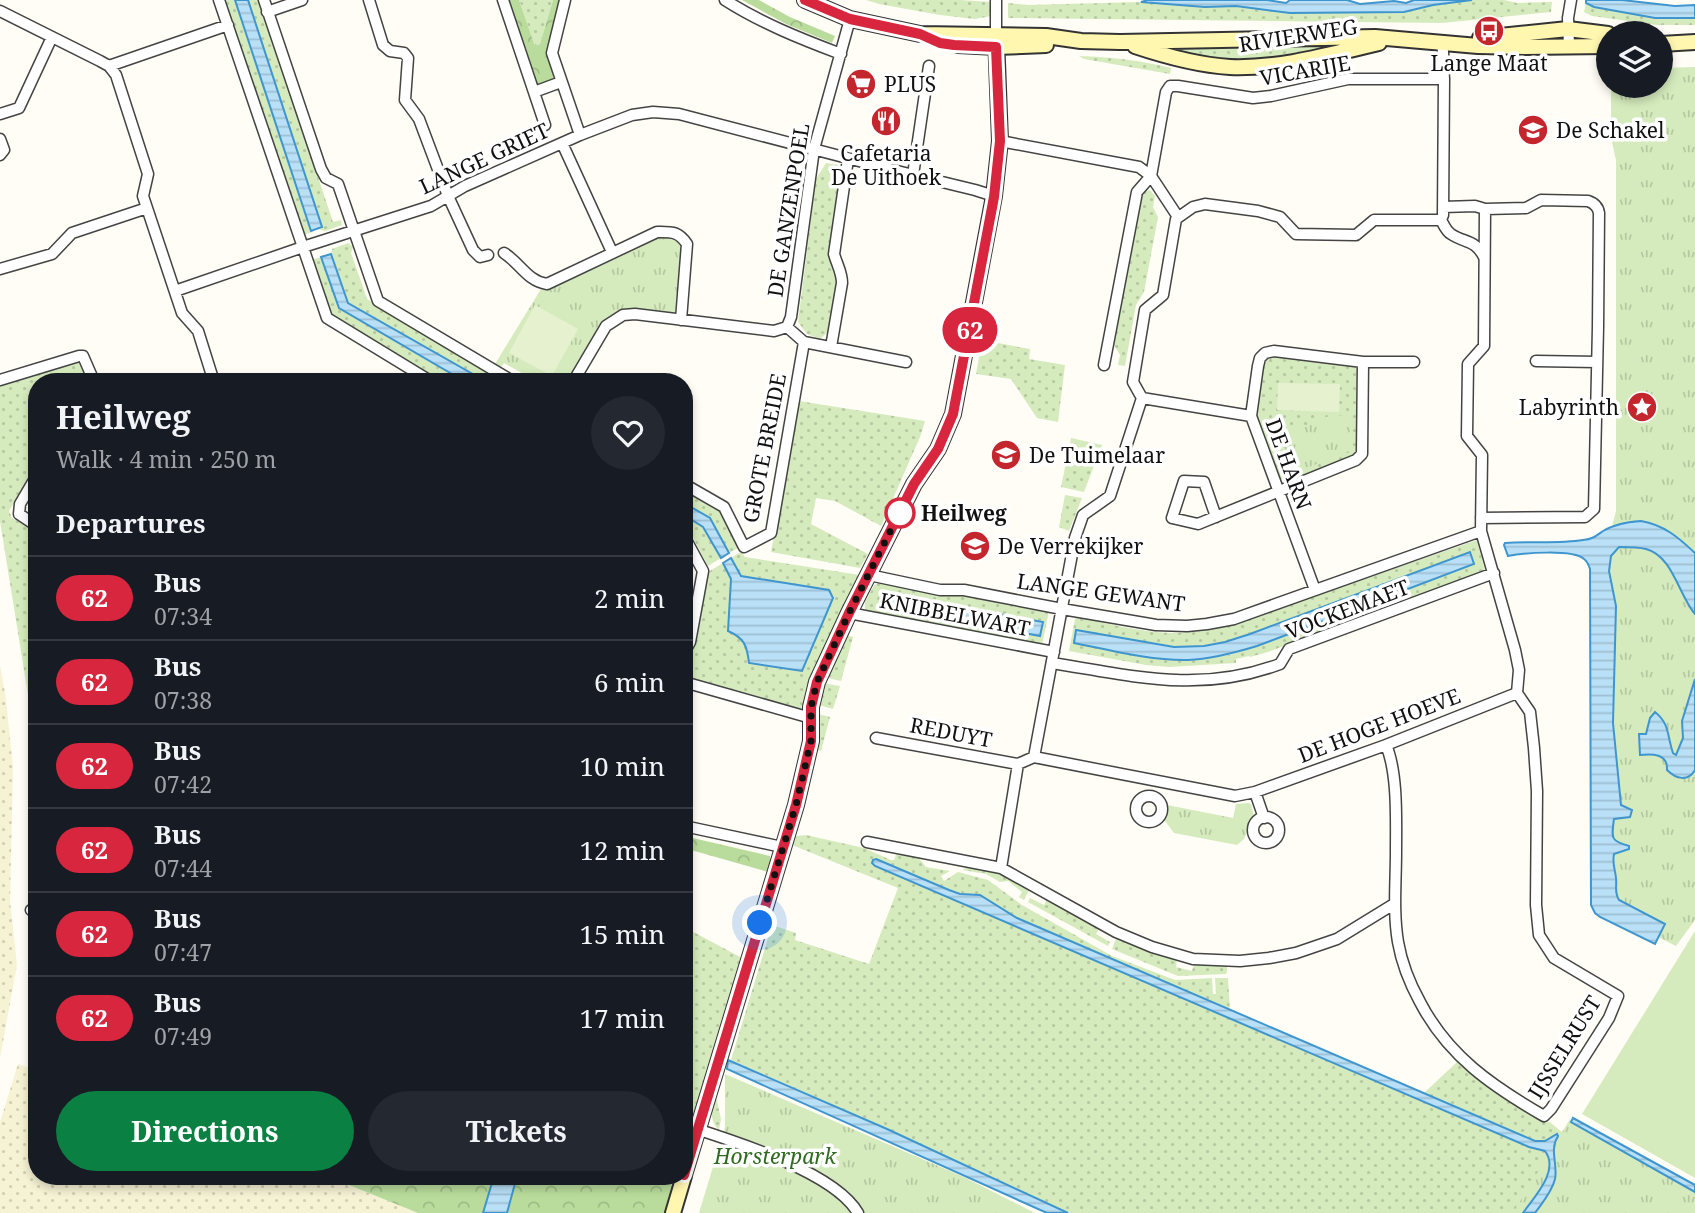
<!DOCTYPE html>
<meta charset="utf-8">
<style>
:root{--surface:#171b24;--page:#242831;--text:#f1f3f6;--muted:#9ea1a6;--line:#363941;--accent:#0b8043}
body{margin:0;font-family:"Noto Serif",serif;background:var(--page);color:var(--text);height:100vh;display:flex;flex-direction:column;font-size:26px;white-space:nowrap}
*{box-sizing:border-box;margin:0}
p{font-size:23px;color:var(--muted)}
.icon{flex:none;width:38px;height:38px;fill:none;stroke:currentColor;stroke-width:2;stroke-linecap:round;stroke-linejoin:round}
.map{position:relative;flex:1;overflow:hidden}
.side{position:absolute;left:28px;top:373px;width:665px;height:812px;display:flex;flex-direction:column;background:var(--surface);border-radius:28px;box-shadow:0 4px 10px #0003}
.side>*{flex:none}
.badge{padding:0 14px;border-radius:23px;font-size:24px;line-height:46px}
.fabs{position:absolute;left:1596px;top:21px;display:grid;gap:14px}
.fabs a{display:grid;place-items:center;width:77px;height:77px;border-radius:50%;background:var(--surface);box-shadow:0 4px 10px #0003;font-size:35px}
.you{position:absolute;width:35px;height:35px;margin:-18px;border:5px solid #fff;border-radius:50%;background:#1a73e8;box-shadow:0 0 0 10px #1a73e833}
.map>.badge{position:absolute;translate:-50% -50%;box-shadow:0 0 0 4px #fff}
h2{padding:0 28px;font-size:26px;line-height:63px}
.round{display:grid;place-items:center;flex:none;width:74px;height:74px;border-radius:37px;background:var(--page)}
.summary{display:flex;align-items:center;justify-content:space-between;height:119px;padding:0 28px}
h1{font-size:33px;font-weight:700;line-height:52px}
.button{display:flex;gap:14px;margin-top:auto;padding:14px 28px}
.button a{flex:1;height:80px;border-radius:42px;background:var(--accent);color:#fff;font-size:28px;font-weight:700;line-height:80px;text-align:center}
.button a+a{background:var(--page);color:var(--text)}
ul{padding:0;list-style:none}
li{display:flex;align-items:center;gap:21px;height:84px;padding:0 28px;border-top:2px solid var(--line)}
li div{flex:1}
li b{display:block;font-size:26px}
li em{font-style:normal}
li .badge{min-width:77px;font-weight:700;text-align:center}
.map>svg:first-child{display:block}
.farmland{fill:url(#farmland-dots)}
.grass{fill:url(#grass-dots);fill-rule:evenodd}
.forest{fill:url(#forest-crowns)}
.park{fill:url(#park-tufts)}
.garden{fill:#d5ebbd}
.pitch{fill:#e6f2cf}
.water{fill:url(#water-rules);stroke:#3f96cf;stroke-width:2}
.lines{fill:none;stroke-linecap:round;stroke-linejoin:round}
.street-casing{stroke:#444;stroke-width:13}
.secondary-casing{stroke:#333;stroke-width:18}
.street{stroke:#fff;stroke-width:10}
.secondary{stroke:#fff6b0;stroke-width:14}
.line-casing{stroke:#fff;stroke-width:16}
.line{stroke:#d7263d;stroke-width:10}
.walk{stroke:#111;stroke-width:7;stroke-dasharray:0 12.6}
.stop-dot{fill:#fff;stroke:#d7263d;stroke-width:3.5}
.labels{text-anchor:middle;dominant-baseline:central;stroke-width:7;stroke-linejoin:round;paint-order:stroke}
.street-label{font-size:21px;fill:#111;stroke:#fff}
.poi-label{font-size:21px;fill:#111;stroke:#fff;text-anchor:start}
.stop-label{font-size:21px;font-weight:bold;fill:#111;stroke:#fff;text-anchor:start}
.park-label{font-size:21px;font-style:italic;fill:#2f6b1f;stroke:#fff}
</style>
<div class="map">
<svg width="1695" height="1213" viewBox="0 0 1695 1213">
<defs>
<pattern id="farmland-dots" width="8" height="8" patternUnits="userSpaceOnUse" patternTransform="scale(1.75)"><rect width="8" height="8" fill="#f6f3d4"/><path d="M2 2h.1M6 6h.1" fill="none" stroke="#d2cfb5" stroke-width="1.8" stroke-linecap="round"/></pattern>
<pattern id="grass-dots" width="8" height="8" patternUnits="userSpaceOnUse" patternTransform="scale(1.75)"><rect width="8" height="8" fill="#d5ebbd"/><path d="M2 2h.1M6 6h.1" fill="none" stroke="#b6c8a1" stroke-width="1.8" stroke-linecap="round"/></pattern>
<pattern id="forest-crowns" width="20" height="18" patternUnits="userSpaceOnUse" patternTransform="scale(1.75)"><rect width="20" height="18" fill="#b9dc9c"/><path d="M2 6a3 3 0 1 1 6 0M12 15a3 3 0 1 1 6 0" fill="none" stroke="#9ebc85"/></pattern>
<pattern id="park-tufts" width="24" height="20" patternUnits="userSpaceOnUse" patternTransform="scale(1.75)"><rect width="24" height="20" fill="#d5ebbd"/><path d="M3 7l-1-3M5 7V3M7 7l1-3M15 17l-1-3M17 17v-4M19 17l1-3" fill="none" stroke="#b6c8a1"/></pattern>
<pattern id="water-rules" width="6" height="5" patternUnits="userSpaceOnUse" patternTransform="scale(1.75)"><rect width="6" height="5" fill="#b9e0f7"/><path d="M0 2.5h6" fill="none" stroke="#9ebfd3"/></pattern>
</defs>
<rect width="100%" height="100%" fill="#fffdf5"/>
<path class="farmland" d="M0,665L6,699L13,768L10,901L17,965L0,1058Z
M18,1064L37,1070V1176H327L418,1213H0V1122Z"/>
<path class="grass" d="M225,0H235L313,232L302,235Z
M248,0H259L333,222L341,220L342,225L325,231L318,229L322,227Z
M519,0H553L540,44L535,46Z
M866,0H960L991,2V16L975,19L940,15L879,4Z
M1472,0H1504L1517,3L1552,2L1551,12L1442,23L1008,18V3L1027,5L1141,2L1205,7L1236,6L1290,13L1404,12L1433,5Z
M1586,3L1594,7L1655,18H1695V25H1657L1592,16L1584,12Z
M1377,39L1327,54L1230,65L1129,43Z
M1079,56C1111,57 1140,60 1171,68L1170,74L1084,59Z
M826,163L838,165L842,176L830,260L839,275L830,330L820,339L807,334L798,322L816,179Z
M1150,190L1155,196L1153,207L1158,217L1144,292L1136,305L1125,366L1118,365L1120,355L1114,345L1142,198L1145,191Z
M348,243L353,247L351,253L367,299L505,381H485L348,303L331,254L332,249Z
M321,257L340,309L464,381H440L332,317L311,260Z
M982,340L1030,349L1029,359L1065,365L1058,422L1037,418L1011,379L976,374Z
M1273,356L1352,364L1356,367L1358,374L1357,449L1351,459L1291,482H1285L1280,478L1255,414L1262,366L1268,358Z
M81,361L86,382H37V465L9,511L12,518L37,531V886L32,885L34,845V766L29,701L0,521V386Z
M799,401L925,421L920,437L881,526L835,501L816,498L811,524L868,554L860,568L771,552Z
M1071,438L1102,445L1084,492L1061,487Z
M684,489L720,510L740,547L729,553L710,518L684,503Z
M1065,495L1082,498L1069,531L1059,527Z
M684,515L703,527L721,558L708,566L689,530L684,527Z
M1477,540L1485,571L1268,652L1250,657L1249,656L1236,659V663L1169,667L1146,665L1069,651L1075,619L1077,617C1107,623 1139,632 1171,633C1193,633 1215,628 1237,623ZM1473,565L1257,646L1230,655L1187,660L1167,659L1074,643L1076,631L1174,647L1204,646L1225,642Z
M741,552L745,557L860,575L857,579C837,622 818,665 804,709L690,679L684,675V665L695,645L708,572L723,563L731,579L728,631L740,636L748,649L802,670L741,576L731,558Z
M879,583L940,594H961L1049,611L1042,645L869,612L865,609V602L874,585ZM888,594L1042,623L1040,635L885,607Z
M841,634L853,637L841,681L823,677Z
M822,683L840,686L833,709L815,704Z
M814,713L830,717L821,751L812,749Z
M806,835L864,848L891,860H894L896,855L901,853L917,856L926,867L950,871L941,876L944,881L958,872L988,880L1022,905L1112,956L1175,980L1212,978L1213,994H1216L1215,978H1228L1230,1010L1017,918L980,895L960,894L949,890L876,859L873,860L875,866L1529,1147L1545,1151L1548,1155L1523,1213H1068L887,1129L731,1060L772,925L796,933L795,940L869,964L898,888L792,845L794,837L797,836Z
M968,866L998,871L1030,888L1024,900L1019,897L1022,892L1008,881L1000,882L986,874L963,870Z
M1030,898L1044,905L1048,898L1100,927L1096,934L1110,942L1108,946L1028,902Z
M684,927L742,958L696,1112L684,1118Z
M1117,936L1177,959L1176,967L1192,971L1194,963L1227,965V972L1226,974L1178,976L1112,949Z
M1457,1062L1496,1093L1551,1123L1563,1133L1553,1147L1556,1134L1545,1141H1535L1424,1093Z
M715,1091L721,1119L719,1130C708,1120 712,1104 715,1091Z"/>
<path class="forest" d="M508,0H519L535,46L540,44L553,0H561L547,53L554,78L537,85Z
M742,0H759L790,17L835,36L832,43L786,24Z
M684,836L770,856V865L768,872L684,848Z
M327,1176H494L483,1213H418Z
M517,1176H677L665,1213H507Z"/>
<path class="park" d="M1695,67V920L1676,946L1609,912L1605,554L1616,511V160L1611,138V86H1661V68Z
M661,237C671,239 678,238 682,248L675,316C652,313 619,303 601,323L568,381H536L504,363L501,367L495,364L541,289L646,241Z
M1348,415L1352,450L1286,476L1273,441L1324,417Z
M1248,803L1251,804L1254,816L1244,839L1237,845L1174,833L1165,821L1167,805L1233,818L1236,804Z
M725,1074L964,1177L1035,1213H699L725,1127Z
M1570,1119L1695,1189V1213H1513Z"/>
<path class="garden" d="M1695,931V1178L1582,1114Z"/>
<path class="pitch" d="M535,305L578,329L552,376L509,353Z
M1278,383L1340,384L1339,412L1277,410Z"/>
<path class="water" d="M235,0H248L322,227L311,231Z
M1148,0H1267L1286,3L1290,0H1347L1360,4L1394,1L1406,3L1414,0H1472L1433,5L1404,12L1290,13L1236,6L1205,7L1141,2Z
M1586,0H1622L1675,6L1695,5V18H1655L1594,7L1586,3Z
M331,254L348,303L485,381H464L339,308L321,257Z
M684,503L710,518L729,553L721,558L703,527L684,515Z
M1641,521C1664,525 1678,537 1695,553V614C1679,596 1673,556 1646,549C1638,547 1628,547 1619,547L1611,556L1609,571L1616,606L1613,723L1621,805L1632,810L1630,817L1614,819C1611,839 1611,841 1629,846V849L1614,854C1612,863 1615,869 1616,878C1617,887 1614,892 1619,900L1665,924L1655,944L1600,917L1595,913L1591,905L1590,569C1589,566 1587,561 1584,559C1573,549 1523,553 1508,556L1504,545L1505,543C1531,541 1558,544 1583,540C1593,539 1596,536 1603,531C1614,524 1628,522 1641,521Z
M1470,552L1474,564L1257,646C1234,653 1212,659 1188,660C1152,661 1109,650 1074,643L1076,630L1174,647L1204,646L1225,642L1250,634Z
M731,558L741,576L829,590L833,598L802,671L749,663C747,645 744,638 728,631L731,579L723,563Z
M887,594L1043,622L1040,636L885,607Z
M1695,679V770C1688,782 1676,779 1667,770C1668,753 1652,754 1640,755L1639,734H1646L1650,718L1655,712C1670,724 1667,736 1673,753L1676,755L1683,738L1682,721Z
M876,859L949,890L960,894L980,895L1017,918L1535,1141H1545L1557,1134L1558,1136C1549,1150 1558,1164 1555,1179C1552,1192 1542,1203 1535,1213H1523C1534,1197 1560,1171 1545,1151L1529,1147L875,866L872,863L873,860Z
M728,1060L887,1129L1068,1213H1047L727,1069Z
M1573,1118L1695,1185V1192L1571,1122Z
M494,1176H517L507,1213H483Z"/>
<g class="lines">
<g class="street-casing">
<path id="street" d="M219,0L327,318L432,382
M264,0L321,169L326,178L338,184L378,301L514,382
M369,0L383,45L390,51L404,53L408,58L405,100L419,119L448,196L473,250L480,257L488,255
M503,0L545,125
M565,0L552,53L580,135
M725,0C761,23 801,39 841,54
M996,0V36
M0,11L100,61L109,66L116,75L148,174L143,196L182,313L198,331L214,382
M267,12L302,0
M1442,42C1444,55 1443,66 1444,79L1443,215L1441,220C1444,225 1446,231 1451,234C1464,243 1475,239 1484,257
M1569,46L1568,18L1571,0
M109,66L228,25
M534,92L561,82
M0,114L19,108L52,37
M0,139L4,150L0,155
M1000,141L1139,167L1151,176L1166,92L1170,86H1178L1253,98L1271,96L1348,79H1444
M562,143L612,252
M913,175L929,66
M1443,207L1475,206L1485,209L1526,208L1541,200L1588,201C1594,203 1598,206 1599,213L1598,327L1594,509L1585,517L1481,518
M1485,209L1484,346L1468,364L1467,436L1482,455L1481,531L1515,650L1519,670L1517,693
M504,253C520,263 527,281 547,284L657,232C672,232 678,231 687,244L681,320
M0,269L52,254L72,233L147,208
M175,291L303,247L431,206L465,186L580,135L632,115L653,112L679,114L901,172L975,190L994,196
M787,327L804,342L906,362
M831,347L842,283C842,272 837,265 834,254L848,159
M1536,361L1597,362
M1104,365L1137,192L1151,176L1178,217
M0,380L79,356H83L93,379L91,382
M573,382L606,326L623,315L635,314L774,331L787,327L791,317L814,149L850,19
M1142,398L1251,416
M37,475L20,504L19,514L37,526
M684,484L724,507L744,547L771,533L804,342
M1216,517L1204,482L1184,481L1172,518L1198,524L1356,460L1362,454L1363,362
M684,536L703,571L690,642L684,653
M869,575L940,590H964L1062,609L1156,625L1187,626L1207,624L1234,619L1481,531
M1315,590L1251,416L1258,366L1260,358L1265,353L1274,351L1363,362H1414
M849,613L1054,652
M1052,663C1134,676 1199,694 1280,664L1289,649L1494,573
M684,682L811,718
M876,738L1018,764
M1386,745C1398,773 1396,821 1396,851C1396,882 1393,912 1398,942C1402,965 1409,982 1420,1002C1448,1056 1492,1086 1544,1116L1551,1109L1609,1018L1618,996L1554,958L1539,935L1536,905L1537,791L1534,748L1530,712L1517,693
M1034,757L1075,538L1083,515L1110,496L1142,398L1133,382L1145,310L1163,295L1176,219L1193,207L1205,204L1258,211L1280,217L1296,234L1356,235L1374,220H1441
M1018,764L1034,757L1235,796L1255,792L1386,745L1517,693
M1255,792L1264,818
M1136 809a13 13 0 1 1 26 0a13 13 0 1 1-26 0Z
M1253 830a13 13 0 1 1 26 0a13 13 0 1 1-26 0Z
M684,826L782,847
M867,842L1001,868L1116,932L1152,947L1193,959L1240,961L1269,958L1296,953L1337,939L1394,904
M1001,868L1018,764
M31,910L37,911
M684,1125C730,1140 834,1171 858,1213"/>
</g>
<g class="secondary-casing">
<path id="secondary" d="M805,0L850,19L920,34L1046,36L1081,41L1120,42L1375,37L1478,46L1525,47L1608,46
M1480,38L1568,29L1608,34
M1661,44L1695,42
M958,45L996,47L1046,45
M1135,46C1165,56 1197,65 1230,67C1279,69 1331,54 1379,43
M684,1175L796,805L811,741V707L817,682L849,613L914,484L938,449L953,414L994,196L1000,141L996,36
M673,1213L684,1176"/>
</g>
<use href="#street" class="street"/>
<use href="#secondary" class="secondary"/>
</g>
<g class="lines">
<g class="line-casing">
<path id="line" d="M684,1175L796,805L811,741V707L817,682L849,613L914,484L938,449L953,414L994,197L1000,141L996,47L954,45L940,43L920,34L850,19L805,0"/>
</g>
<use href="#line" class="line"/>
<path class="walk" d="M760,923L796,805L811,741V707L817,682L849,613L902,508L900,513"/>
</g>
<defs>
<g id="bus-disc" transform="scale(1.575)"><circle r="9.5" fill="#c4262e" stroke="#fff"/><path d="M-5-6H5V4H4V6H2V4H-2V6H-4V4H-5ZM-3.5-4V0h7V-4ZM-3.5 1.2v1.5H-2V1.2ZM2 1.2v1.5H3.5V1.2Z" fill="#fff"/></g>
<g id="supermarket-disc" transform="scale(1.575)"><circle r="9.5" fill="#c4262e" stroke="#fff"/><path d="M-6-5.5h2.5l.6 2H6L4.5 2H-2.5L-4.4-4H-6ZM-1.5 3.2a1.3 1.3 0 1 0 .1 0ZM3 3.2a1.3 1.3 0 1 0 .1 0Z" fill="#fff"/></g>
<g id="restaurant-disc" transform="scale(1.575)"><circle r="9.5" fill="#c4262e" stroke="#fff"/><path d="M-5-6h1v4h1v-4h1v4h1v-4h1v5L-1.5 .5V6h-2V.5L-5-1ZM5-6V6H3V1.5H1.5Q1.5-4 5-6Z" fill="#fff"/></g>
<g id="school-disc" transform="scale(1.575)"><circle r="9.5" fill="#c4262e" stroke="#fff"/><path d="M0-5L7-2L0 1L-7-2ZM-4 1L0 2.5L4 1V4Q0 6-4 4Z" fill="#fff"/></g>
<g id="sight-disc" transform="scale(1.575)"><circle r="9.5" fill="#c4262e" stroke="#fff"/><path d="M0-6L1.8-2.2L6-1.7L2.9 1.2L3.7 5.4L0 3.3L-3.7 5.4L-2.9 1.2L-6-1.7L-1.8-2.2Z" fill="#fff"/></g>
</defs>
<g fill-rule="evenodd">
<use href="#bus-disc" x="1489" y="31"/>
<use href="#supermarket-disc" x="861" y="84"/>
<use href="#restaurant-disc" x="886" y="121"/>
<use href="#school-disc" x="1533" y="130"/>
<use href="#sight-disc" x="1642" y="407"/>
<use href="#school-disc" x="1006" y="455"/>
<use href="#school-disc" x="975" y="546"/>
</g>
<circle class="stop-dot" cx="900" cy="513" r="14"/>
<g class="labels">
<g class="street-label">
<text transform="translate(1298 35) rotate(-9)">RIVIERWEG</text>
<text transform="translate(1305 70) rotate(-10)">VICARIJE</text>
<text transform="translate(484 158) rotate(-25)">LANGE GRIET</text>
<text transform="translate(788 210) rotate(-81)">DE GANZENPOEL</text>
<text transform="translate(764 448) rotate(-79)">GROTE BREIDE</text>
<text transform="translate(1289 464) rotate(70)">DE HARN</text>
<text transform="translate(1101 592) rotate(8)">LANGE GEWANT</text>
<text transform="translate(1347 609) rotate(-21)">VOCKEMAET</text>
<text transform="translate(955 614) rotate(11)">KNIBBELWART</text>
<text transform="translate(1379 725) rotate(-21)">DE HOGE HOEVE</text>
<text transform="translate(951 732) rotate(11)">REDUYT</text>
<text transform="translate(1564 1047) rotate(-58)">IJSSELRUST</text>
</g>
<g class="poi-label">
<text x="1489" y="63" text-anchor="middle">Lange Maat</text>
<text x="884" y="84">PLUS</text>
<text x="1556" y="130">De Schakel</text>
<text x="886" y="153" text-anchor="middle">Cafetaria<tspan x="886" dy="24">De Uithoek</tspan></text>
<text x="1619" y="407" text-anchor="end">Labyrinth</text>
<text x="1029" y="455">De Tuimelaar</text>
<text x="998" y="546">De Verrekijker</text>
</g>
<g class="stop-label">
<text x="921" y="513">Heilweg</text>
</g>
<g class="park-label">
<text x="775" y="1156">Horsterpark</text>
</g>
</g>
</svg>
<div class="fabs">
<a><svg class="icon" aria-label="layers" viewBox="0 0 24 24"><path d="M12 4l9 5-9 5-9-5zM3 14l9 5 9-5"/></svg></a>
</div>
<div class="you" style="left:760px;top:923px"></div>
<b class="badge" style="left:970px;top:330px;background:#d7263d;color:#fff">62</b>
<section class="side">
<div class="summary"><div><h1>Heilweg</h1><p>Walk · 4 min · 250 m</p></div><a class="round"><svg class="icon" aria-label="heart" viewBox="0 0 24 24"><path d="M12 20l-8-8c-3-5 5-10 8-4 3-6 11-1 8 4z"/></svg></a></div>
<h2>Departures</h2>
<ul>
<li><span class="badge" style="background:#d7263d;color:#fff">62</span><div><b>Bus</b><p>07:34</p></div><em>2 min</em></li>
<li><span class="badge" style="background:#d7263d;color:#fff">62</span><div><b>Bus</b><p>07:38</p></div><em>6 min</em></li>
<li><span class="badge" style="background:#d7263d;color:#fff">62</span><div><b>Bus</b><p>07:42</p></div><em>10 min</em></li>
<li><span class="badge" style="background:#d7263d;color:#fff">62</span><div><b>Bus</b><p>07:44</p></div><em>12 min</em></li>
<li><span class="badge" style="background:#d7263d;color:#fff">62</span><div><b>Bus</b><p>07:47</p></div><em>15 min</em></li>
<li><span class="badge" style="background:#d7263d;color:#fff">62</span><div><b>Bus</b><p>07:49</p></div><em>17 min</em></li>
</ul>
<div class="button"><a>Directions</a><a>Tickets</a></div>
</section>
</div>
